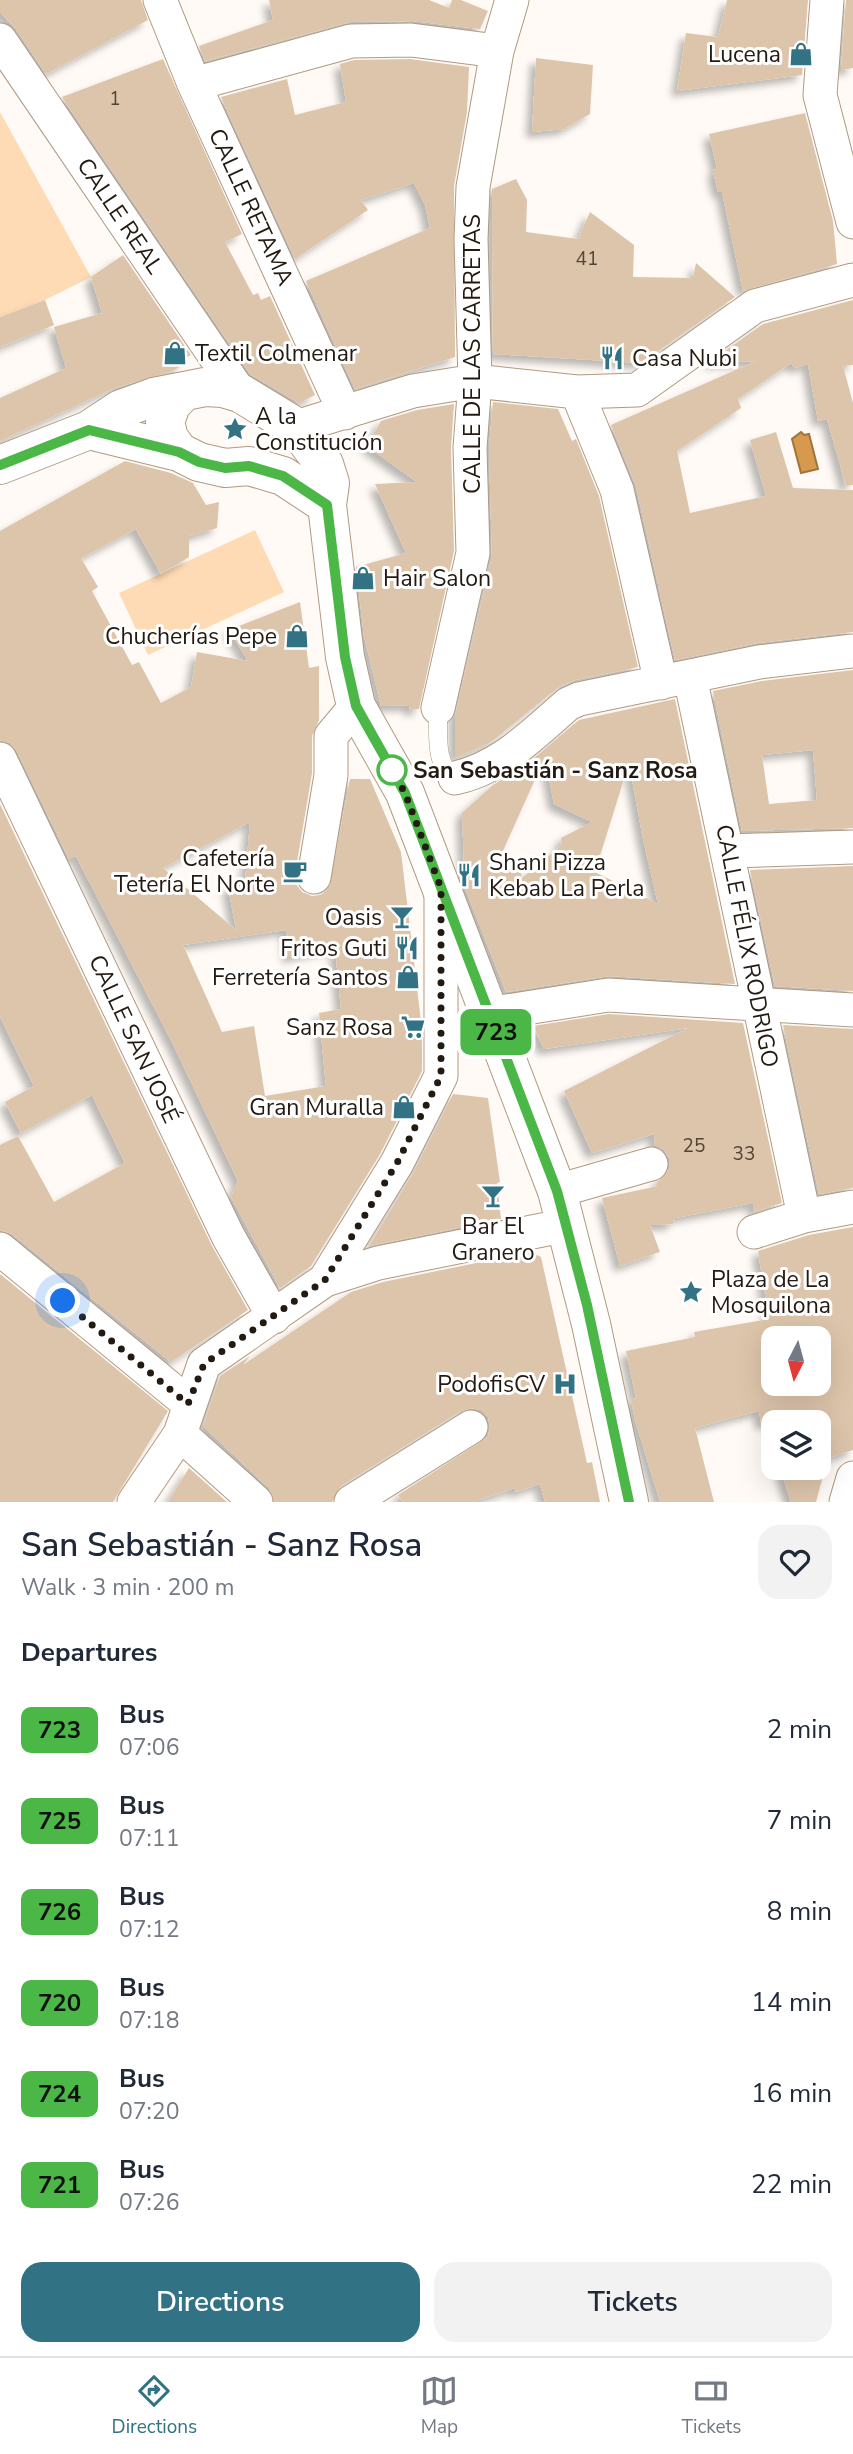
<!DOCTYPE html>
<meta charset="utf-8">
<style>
:root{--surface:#fff;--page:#f2f2f3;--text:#1f2937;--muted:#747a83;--line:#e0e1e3;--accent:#317385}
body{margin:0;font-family:"Nunito Sans",sans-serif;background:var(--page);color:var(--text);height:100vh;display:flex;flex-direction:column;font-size:26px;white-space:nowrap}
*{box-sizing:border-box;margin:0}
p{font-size:23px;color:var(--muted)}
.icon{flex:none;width:38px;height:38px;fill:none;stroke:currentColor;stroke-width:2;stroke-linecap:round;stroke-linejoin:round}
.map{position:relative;height:1502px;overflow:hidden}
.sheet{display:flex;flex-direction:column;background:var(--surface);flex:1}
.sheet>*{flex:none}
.badge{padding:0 14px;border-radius:10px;font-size:24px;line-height:46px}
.needle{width:46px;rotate:186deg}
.buttons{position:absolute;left:761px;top:1326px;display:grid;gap:14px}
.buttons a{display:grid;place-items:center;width:70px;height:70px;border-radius:14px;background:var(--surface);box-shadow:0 7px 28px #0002;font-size:35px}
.you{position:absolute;width:35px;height:35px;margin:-18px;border:5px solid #fff;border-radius:50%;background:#1a73e8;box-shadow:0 0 0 10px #1a73e833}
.map>.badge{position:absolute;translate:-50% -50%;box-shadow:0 0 0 4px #fff}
h2{padding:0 21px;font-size:26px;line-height:63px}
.round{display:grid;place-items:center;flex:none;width:74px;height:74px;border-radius:21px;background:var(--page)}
.headline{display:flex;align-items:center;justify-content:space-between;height:119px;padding:0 21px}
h1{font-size:33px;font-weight:600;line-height:52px}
.button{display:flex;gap:14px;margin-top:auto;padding:14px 21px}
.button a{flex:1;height:80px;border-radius:21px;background:var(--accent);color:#fff;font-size:28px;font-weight:600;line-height:80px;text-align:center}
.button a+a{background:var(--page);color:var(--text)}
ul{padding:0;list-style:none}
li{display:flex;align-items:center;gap:21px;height:91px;padding:0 21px}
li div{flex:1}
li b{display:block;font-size:26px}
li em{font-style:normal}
li .badge{min-width:77px;font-weight:700;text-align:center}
.tab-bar{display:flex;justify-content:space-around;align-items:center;height:98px;border-top:2px solid var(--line);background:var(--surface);font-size:19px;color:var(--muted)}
.tab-bar a{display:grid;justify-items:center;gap:4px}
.tab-bar .current{color:var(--accent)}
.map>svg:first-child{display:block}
.green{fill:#fedbb5}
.water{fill:#d7994d;stroke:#a1733b;stroke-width:2}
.building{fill:#ddc5ab;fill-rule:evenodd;filter:url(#shadow)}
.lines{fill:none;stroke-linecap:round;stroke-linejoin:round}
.lane-casing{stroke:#b09a81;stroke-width:19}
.street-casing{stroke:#b09a81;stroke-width:35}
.secondary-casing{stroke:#b09a81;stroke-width:40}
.lane{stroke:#fff;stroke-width:18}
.street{stroke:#fff;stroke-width:33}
.secondary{stroke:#fff;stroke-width:38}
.line-casing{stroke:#fff;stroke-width:16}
.line{stroke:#4ab747;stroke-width:10}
.walk{stroke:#231a11;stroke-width:7;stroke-dasharray:0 12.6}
.stop-dot{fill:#fff;stroke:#4ab747;stroke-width:3.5}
.labels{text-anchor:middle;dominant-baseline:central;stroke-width:6;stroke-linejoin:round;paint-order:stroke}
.number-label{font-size:19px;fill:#524538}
.poi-label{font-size:23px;fill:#231a11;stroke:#fff;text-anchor:end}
.street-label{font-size:23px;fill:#231a11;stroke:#fff}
.stop-label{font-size:23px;font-weight:bold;fill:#231a11;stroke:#fff;text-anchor:start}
</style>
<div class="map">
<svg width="853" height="1502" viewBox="0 0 853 1502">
<defs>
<filter id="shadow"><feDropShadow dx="-6" dy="6" stdDeviation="3.5" flood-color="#0004"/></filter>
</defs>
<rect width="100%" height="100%" fill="#fffaf5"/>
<path class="green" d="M0,112L91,277L45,300L0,317Z
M255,530L284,592L148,655L119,593Z"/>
<path class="water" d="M801,432L804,435L809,434L818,469L801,473L792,439Z"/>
<path class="building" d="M0,0H141L148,20L46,74L16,29L0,12Z
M269,0H429L449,8L452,0H461L488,11L480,29L413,21L350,22L205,61L199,46L273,20Z
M727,0H808L802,75L677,91L686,33L718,37Z
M846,0H853V68L841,70Z
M536,58L593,65L590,114L564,129L532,132Z
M163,59L242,234L225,242L253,295L258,293L261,300L270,296L315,395L299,403L250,374L62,97Z
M410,59L469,67L467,112L454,186L455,357L355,389L306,281L430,228L425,205L414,183L361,200L368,210L295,259L221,97L287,79L295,115L346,102L340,64L354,60Z
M805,113L833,221L837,264L743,291L722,192H718L713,170L717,169L709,134Z
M516,179L527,200L526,232L578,239L590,212L634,245L633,277L693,278L696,263L735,297L641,363L493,354L492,189Z
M123,255L191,355L180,360L182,366L170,372L114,388L0,441V398L66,368L54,327L102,313L91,277Z
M45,300L54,325L0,347V317Z
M853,300V365L843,366L853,403V485L846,486L827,419L818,421L808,364L795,368L791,363L738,399L741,408L677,451L690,513L766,496L750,440L776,432L793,488L853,490V632L757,643L675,660L636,486L611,425L756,361L708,363L763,324Z
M493,402L558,409L572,441L576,439L599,496L638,667L575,680L560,686L491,742L455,758V716L492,557L489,448Z
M454,404L451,448L454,551L419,709L410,710L409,705L381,706L364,636L356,567L406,553L375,484L417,482L367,446L381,421L417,410Z
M125,461L171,473L193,483L206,505L219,502L217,528L189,536V557L161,574L136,529L81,558L98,587L92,591L132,665L139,662L161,703L191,687L197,652L248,661L229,630L300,602L309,668L319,666V720L312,736V773L295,874L296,884L302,892L312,896L321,895L329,889L350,779H370L401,852L422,1030V1071L380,1154L311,1266L280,1288L231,1197L238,1181L172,1042L76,856L69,859L17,751L10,743L0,740V531ZM250,822L245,883L228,886L236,930L163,868ZM286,930L288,957L335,948L341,1009L319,1013L326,1086L265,1096L254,1026L222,1032L183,945Z
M853,670V828L742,831L713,691L762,681ZM813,750L817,800L769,804L762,755Z
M675,699L735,984L609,976L506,992L465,888L462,813L493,785L527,764L579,720ZM545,757L554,804L592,822L561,838L562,845L522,878L519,860L493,873ZM629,763L643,839L658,904L595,872Z
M0,804L211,1244L248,1310L171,1362L12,1234L0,1230V1145L18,1136L54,1202L125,1163L92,1095L21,1133L5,1102L34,1086L0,1017Z
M853,866V991L775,986L750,870Z
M609,1014L743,1023L782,1203L753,1212V1203L675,1218L673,1224L650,1225L660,1252L620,1266L602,1198L658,1186V1182L669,1169V1158L664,1150L655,1145L654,1134L592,1153L564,1091L688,1028L544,1049L533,1026Z
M783,1025L853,1029V1188L819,1194Z
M453,1094L488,1098L500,1182L497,1183L501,1219L369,1246L413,1173Z
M853,1227V1450L819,1461V1423H761L759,1411L731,1418L695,1428L714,1502H660L635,1420L631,1399L636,1398L626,1351L695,1337L694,1332L769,1319L758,1251L809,1235ZM774,1339H819V1384H774Z
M531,1252L541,1257L587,1463L592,1462L600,1502H545L540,1484L516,1492L515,1488L472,1502H403L398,1495L488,1437L490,1427L488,1417L481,1410L471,1408L461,1411L341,1486L332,1502H275L269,1488L203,1426L220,1376L250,1356L243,1365L351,1292L383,1282Z
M0,1274L168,1411L113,1502H0Z
M189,1468L227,1502H168Z
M780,1468H825L816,1502H791Z"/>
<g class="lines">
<g class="lane-casing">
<path id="lane" d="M438,708C439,730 433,765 455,778"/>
</g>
<g class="street-casing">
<path id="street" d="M160,0L194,84L345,413
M827,0L820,95L853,222
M0,40L240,393
M194,84L351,41L411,40L497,51
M577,392L617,490L661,683
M296,427L413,391L475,381L577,392L637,390L755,306L853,280
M690,677L804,1216
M438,708L473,553L470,448L475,381L471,239L473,187L497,51L512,0
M0,759L228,1236L274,1317
M455,778C501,768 533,734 568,704L579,699L759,662L853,651
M729,851L853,847
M314,877L331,775V736L356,706
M488,1014L608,995L853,1010
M557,1191L651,1164
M754,1232L804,1216L853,1207
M0,1249L188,1403
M325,1280L397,1163L441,1076V897
M180,1434L256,1502
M134,1502L180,1434L204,1364L325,1280L378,1263L567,1225
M351,1502L471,1427
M846,1502L853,1478"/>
</g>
<g class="secondary-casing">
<path id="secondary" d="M184,391L171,405L165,422L169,438L179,452L199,462L225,468L249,466L283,476L327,505
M89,430L179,452
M0,465L89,430L121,409L154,397L205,387L223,388L240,393L296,427L324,464L330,483L327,505L345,657L356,706L405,793L557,1191L591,1324L629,1502"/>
</g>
<use href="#lane" class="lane"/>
<use href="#street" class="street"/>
<use href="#secondary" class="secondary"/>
</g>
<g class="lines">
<g class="line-casing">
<path id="line" d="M0,465L89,430L179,452L199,462L225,468L249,466L283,476L327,505L345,657L356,706L405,793L557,1191L587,1305L629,1502"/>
</g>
<use href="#line" class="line"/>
<path class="walk" d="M63,1301L188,1404L204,1364L325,1280L397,1163L441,1076V888L405,793L392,770"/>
</g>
<defs>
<g id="shop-bare" transform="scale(1.89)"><path d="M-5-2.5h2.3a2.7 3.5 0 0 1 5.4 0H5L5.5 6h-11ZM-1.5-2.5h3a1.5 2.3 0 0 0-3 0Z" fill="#317385" stroke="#fff" stroke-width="2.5" paint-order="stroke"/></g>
<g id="restaurant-bare" transform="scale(1.89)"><path d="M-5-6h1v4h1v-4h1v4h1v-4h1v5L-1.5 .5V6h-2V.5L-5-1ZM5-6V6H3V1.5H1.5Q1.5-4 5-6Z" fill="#317385" stroke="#fff" stroke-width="2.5" paint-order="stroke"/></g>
<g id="sight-bare" transform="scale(1.89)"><path d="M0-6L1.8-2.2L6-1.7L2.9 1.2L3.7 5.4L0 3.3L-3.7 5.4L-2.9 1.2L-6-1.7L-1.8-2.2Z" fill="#317385" stroke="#fff" stroke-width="2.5" paint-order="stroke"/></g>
<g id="cafe-bare" transform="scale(1.89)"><path d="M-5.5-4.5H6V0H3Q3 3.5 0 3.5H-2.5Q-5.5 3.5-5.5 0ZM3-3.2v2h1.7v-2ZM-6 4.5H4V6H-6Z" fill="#317385" stroke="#fff" stroke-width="2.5" paint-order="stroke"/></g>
<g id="bar-bare" transform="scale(1.89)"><path d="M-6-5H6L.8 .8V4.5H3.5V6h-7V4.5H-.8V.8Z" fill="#317385" stroke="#fff" stroke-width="2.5" paint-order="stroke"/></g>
<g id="supermarket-bare" transform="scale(1.89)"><path d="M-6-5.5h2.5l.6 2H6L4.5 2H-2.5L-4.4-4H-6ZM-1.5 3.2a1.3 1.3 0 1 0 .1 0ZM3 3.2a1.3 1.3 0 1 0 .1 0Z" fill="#317385" stroke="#fff" stroke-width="2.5" paint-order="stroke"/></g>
<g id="hospital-bare" transform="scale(1.89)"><path d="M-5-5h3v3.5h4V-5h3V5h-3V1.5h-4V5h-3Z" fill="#317385" stroke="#fff" stroke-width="2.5" paint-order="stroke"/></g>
</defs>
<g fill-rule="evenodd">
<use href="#shop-bare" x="801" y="54"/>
<use href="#shop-bare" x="175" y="353"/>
<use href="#restaurant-bare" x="612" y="358"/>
<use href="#sight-bare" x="235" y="429"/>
<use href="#shop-bare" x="363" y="578"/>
<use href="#shop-bare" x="297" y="636"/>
<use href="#cafe-bare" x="295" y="871"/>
<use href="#restaurant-bare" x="469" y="875"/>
<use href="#bar-bare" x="402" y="917"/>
<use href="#restaurant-bare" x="407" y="948"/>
<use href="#shop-bare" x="408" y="977"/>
<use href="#supermarket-bare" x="413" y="1027"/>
<use href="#shop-bare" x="404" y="1107"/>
<use href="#bar-bare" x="493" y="1196"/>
<use href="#sight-bare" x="691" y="1292"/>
<use href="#hospital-bare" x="565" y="1384"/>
</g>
<circle class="stop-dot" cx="392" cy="770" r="14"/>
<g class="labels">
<g class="number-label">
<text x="115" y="99">1</text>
<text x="587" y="259">41</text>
<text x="694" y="1146">25</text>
<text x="744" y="1154">33</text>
</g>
<g class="poi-label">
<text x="781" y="54">Lucena</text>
<text x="195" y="353" text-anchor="start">Textil Colmenar</text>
<text x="632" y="358" text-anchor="start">Casa Nubi</text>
<text x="255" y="416" text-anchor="start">A la<tspan x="255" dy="26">Constitución</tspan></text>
<text x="383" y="578" text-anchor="start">Hair Salon</text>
<text x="277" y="636">Chucherías Pepe</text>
<text x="275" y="858">Cafetería<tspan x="275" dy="26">Tetería El Norte</tspan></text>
<text x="489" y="862" text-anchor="start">Shani Pizza<tspan x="489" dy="26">Kebab La Perla</tspan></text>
<text x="382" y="917">Oasis</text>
<text x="387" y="948">Fritos Guti</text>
<text x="388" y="977">Ferretería Santos</text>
<text x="393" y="1027">Sanz Rosa</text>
<text x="384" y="1107">Gran Muralla</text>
<text x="493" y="1226" text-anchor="middle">Bar El<tspan x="493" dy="26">Granero</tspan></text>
<text x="711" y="1279" text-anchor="start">Plaza de La<tspan x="711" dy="26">Mosquilona</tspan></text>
<text x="545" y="1384">PodofisCV</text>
</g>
<g class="street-label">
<text transform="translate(251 207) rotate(65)">CALLE RETAMA</text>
<text transform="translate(120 216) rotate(56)">CALLE REAL</text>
<text transform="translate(472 354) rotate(-90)">CALLE DE LAS CARRETAS</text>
<text transform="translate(747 946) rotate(79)">CALLE FÉLIX RODRIGO</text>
<text transform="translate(134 1039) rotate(65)">CALLE SAN JOSÉ</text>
</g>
<g class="stop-label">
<text x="413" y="770">San Sebastián - Sanz Rosa</text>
</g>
</g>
</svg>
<div class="buttons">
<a><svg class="needle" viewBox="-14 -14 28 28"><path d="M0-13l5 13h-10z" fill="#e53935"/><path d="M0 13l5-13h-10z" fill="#747a83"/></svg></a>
<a><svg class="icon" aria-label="layers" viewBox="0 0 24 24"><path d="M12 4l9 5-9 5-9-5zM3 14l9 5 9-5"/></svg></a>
</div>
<div class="you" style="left:63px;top:1301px"></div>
<b class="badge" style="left:496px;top:1032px;background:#4ab747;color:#111">723</b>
</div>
<section class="sheet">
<div class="headline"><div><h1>San Sebastián - Sanz Rosa</h1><p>Walk · 3 min · 200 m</p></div><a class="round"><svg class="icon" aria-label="heart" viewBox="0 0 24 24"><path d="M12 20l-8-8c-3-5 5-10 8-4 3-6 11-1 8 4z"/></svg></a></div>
<h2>Departures</h2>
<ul>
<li><span class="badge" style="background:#4ab747;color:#111">723</span><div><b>Bus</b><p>07:06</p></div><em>2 min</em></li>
<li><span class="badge" style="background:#4ab747;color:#111">725</span><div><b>Bus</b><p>07:11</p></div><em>7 min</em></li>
<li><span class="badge" style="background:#4ab747;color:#111">726</span><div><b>Bus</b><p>07:12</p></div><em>8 min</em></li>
<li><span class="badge" style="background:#4ab747;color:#111">720</span><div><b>Bus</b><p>07:18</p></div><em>14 min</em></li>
<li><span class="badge" style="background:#4ab747;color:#111">724</span><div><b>Bus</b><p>07:20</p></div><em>16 min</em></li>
<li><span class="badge" style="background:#4ab747;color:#111">721</span><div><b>Bus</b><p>07:26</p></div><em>22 min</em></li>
</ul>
<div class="button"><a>Directions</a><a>Tickets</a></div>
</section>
<nav class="tab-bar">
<a class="current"><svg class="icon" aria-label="directions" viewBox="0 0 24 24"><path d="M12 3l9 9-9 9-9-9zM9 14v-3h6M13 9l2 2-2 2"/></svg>Directions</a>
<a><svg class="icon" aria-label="map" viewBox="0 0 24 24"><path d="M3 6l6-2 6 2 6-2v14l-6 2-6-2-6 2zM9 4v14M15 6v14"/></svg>Map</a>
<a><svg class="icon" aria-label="tickets" viewBox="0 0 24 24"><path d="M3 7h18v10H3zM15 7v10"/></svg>Tickets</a>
</nav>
